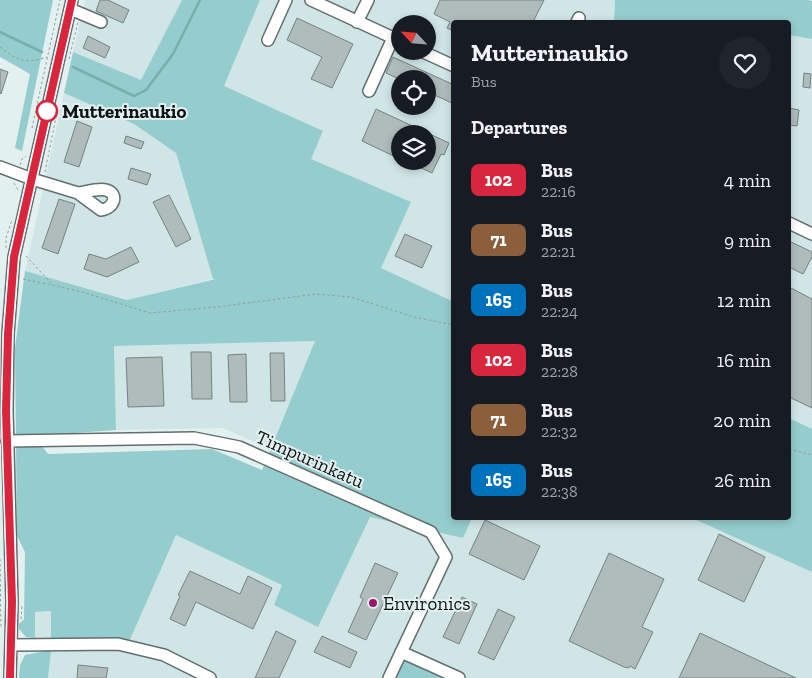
<!DOCTYPE html>
<style>
:root{--surface:#171b24;--page:#20242c;--text:#f1f3f6;--muted:#9ea1a6}
body{margin:0;font-family:"Zilla Slab",serif;background:var(--page);color:var(--text);height:100vh;display:flex;flex-direction:column;font-size:19px;white-space:nowrap}
*{box-sizing:border-box;margin:0}
p{font-size:16px;color:var(--muted)}
.icon{flex:none;width:28px;height:28px;fill:none;stroke:currentColor;stroke-width:2;stroke-linecap:round;stroke-linejoin:round}
.map{position:relative;flex:1;overflow:hidden}
.side{position:absolute;left:451px;top:20px;width:340px;height:500px;display:flex;flex-direction:column;background:var(--surface);border-radius:5px;box-shadow:0 2px 8px #0003}
.side>*{flex:none}
.badge{padding:0 10px;border-radius:8px;font-size:18px;line-height:32px}
.needle{width:32px;rotate:296deg}
.tools{position:absolute;left:391px;top:15px;display:grid;gap:10px}
.tools a{display:grid;place-items:center;width:45px;height:45px;border-radius:50%;background:var(--surface);box-shadow:0 2px 8px #0003;font-size:25px}
.map>.badge{position:absolute;translate:-50% -50%;box-shadow:0 0 0 2px #fff}
h2{padding:0 20px;font-size:19px;line-height:45px}
.round{display:grid;place-items:center;flex:none;width:52px;height:52px;border-radius:26px;background:var(--page)}
.overview{display:flex;align-items:center;justify-content:space-between;height:85px;padding:0 20px}
h1{font-size:24px;font-weight:700;line-height:38px}
ul{padding:0;list-style:none}
li{display:flex;align-items:center;gap:15px;height:60px;padding:0 20px}
li div{flex:1}
li b{display:block;font-size:19px}
li em{font-style:normal}
li .badge{min-width:55px;font-weight:700;text-align:center}
.map>svg:first-child{display:block}
.built{fill:#d0e6e6;fill-rule:evenodd}
.green{fill:#95cccd;fill-rule:evenodd}
.lines{fill:none;stroke-linecap:round;stroke-linejoin:round}
.stream{stroke:#77aeae;stroke-width:2.5}
.building{fill:#b0bcbc;stroke:#768282}
.minor-casing{stroke:#636e6e;stroke-width:14}
.path{stroke:#919b9b;stroke-width:1;stroke-dasharray:2.5 2.5;stroke-linecap:butt}
.minor{stroke:#fff;stroke-width:11}
.line-casing{stroke:#fff;stroke-width:11}
.line{stroke:#d7263d;stroke-width:8}
.stop-dot{fill:#fff;stroke:#d7263d;stroke-width:2.5}
.poi-dot{fill:#99186d;stroke:#e3f0f0;stroke-width:2}
.labels{text-anchor:middle;dominant-baseline:central;stroke-width:4;stroke-linejoin:round;paint-order:stroke}
.stop-label{font-size:19px;font-weight:bold;fill:#0d1212;stroke:#e3f0f0;text-anchor:start}
.street-label{font-size:19px;fill:#0d1212;stroke:#e3f0f0}
.poi-label{font-size:19px;fill:#0d1212;stroke:#e3f0f0;text-anchor:start}
</style>
<div class="map">
<svg width="812" height="678" viewBox="0 0 812 678">
<rect width="100%" height="100%" fill="#e3f0f0"/>
<path class="built" d="M85,0H182L141,81L73,52Z
M260,0H615L614,22H454V302L380,268L411,202L310,159L323,132L223,86ZM400,24H428V51H400ZM400,79H428V106H400ZM400,134H428V161H400Z
M789,35L812,39V429L789,418Z
M64,93L134,124L176,153L213,279L127,300L25,271Z
M316,341L270,449L223,428L116,430L114,346Z
M370,517L463,538L472,518H692L812,572V678H48L51,651H125L176,535L283,585Z
M51,611V638H35V612Z"/>
<path class="green" d="M0,0H53L22,151L15,148L30,74L0,57Z
M182,0H260L224,86L323,131L311,159L411,202L381,268L454,302V518H472L463,538L370,517L318,627L274,605L282,585L176,535L125,651H51L48,678H19L20,665L25,655L51,650V611L35,612V638L26,637L19,629V624L24,619L25,552L17,536L15,348L25,271L127,300L216,279H213L176,153L134,124L64,93L73,52L141,80ZM315,341L262,470L212,449L48,454L34,436L116,430L114,346Z
M615,0H808L812,1V39L789,35V22H614Z
M789,418L812,429V572L692,518H789Z
M403,658L446,678H394Z"/>
<g class="lines">
<path class="stream" d="M0,32L42,52
M73,67L134,96L146,90L173,54L200,0"/>
</g>
<path class="building" d="M100,0H108L129,10L123,23L96,11Z
M440,0H544L533,22H454V31L447,28L450,22L434,14Z
M297,18L353,44L332,88L311,79L322,57L287,40Z
M88,36L110,47L105,58L83,48Z
M393,57L454,85V104L428,92V79H399L386,73Z
M0,69L8,72L1,94L0,93Z
M804,73L811,74L810,88L803,87Z
M789,108L799,110L797,126L789,125Z
M376,109L449,143L444,155L441,154L432,173L406,161H428V134H400V159L362,141Z
M77,121L92,127L79,167L64,162Z
M126,136L144,142L141,149L124,143Z
M131,168L151,174L147,185L128,179Z
M169,195L191,239L176,247L153,202Z
M59,199L75,204L58,254L42,248Z
M405,234L432,246L422,268L395,256Z
M789,241L812,252V257L803,274L789,267Z
M131,247L139,262L107,277L84,269L89,254L106,259Z
M789,287L812,299V408L789,397Z
M191,352H211L212,399H192Z
M270,353H284L285,401H271Z
M246,354L247,402H230L228,355Z
M162,357L164,406L128,407L126,358Z
M485,520L540,546L524,580L469,554Z
M719,534L765,557L744,602L698,580Z
M609,553L664,579L642,627L653,632L635,669L630,666L629,668L624,667L569,641Z
M375,563L398,573L366,640L348,632L363,599L360,597Z
M190,571L240,594L248,576L272,588L253,629L196,602L185,626L170,619L180,596L178,595Z
M462,597L477,604L459,644L443,637Z
M498,609L515,617L494,660L478,653Z
M276,631L296,641L279,678H255Z
M700,633L796,678H679Z
M322,636L357,652L350,668L314,652Z
M78,665L108,668L106,678H77Z"/>
<g class="lines">
<g class="minor-casing">
<path id="minor" d="M311,0L400,41
M70,9L101,22
M357,22L368,0
M577,22L579,18
M268,40L286,0
M421,51L454,66
M369,91L393,38
M0,167L32,179L78,193L101,210C113,209 120,194 106,190C98,188 86,192 78,193
M789,223L812,234
M7,441L194,438L239,447L431,532L446,557L389,678
M12,645L118,644L164,655L210,678
M401,652L459,678
M10,678L12,602L7,411L8,334L14,257L72,0"/>
</g>
<path class="path" d="M0,47C17,61 27,64 47,57
M69,59L78,22
M32,128L60,0
M20,165L22,159L26,156
M45,172L56,117
M14,183L18,190
M6,248V238L12,220
M26,256L52,284
M23,279L79,291L150,313L217,307L316,294L351,297L414,317L454,325
M789,449L812,455
M0,559L1,629
M21,619L22,606"/>
<use href="#minor" class="minor"/>
</g>
<g class="lines">
<g class="line-casing">
<path id="line" d="M10,678L12,602L6,411L8,334L14,257L72,0"/>
</g>
<use href="#line" class="line"/>
</g>
<circle class="stop-dot" cx="47" cy="111" r="10"/>
<circle class="poi-dot" cx="373" cy="603" r="5"/>
<g class="labels">
<g class="stop-label">
<text x="62" y="111">Mutterinaukio</text>
</g>
<g class="street-label">
<text transform="translate(310 459) rotate(24)">Timpurinkatu</text>
</g>
<g class="poi-label">
<text x="383" y="603">Environics</text>
</g>
</g>
</svg>
<div class="tools">
<a><svg class="needle" viewBox="-14 -14 28 28"><path d="M0-13l5 13h-10z" fill="#e53935"/><path d="M0 13l5-13h-10z" fill="#9ea1a6"/></svg></a>
<a><svg class="icon" aria-label="locate" viewBox="0 0 24 24"><circle cx="12" cy="12" r="6"/><path d="M12 2v4M12 18v4M2 12h4M18 12h4"/></svg></a>
<a><svg class="icon" aria-label="layers" viewBox="0 0 24 24"><path d="M12 4l9 5-9 5-9-5zM3 14l9 5 9-5"/></svg></a>
</div>
<section class="side">
<div class="overview"><div><h1>Mutterinaukio</h1><p>Bus</p></div><a class="round"><svg class="icon" aria-label="heart" viewBox="0 0 24 24"><path d="M12 20l-8-8c-3-5 5-10 8-4 3-6 11-1 8 4z"/></svg></a></div>
<h2>Departures</h2>
<ul>
<li><span class="badge" style="background:#d7263d;color:#fff">102</span><div><b>Bus</b><p>22:16</p></div><em>4 min</em></li>
<li><span class="badge" style="background:#8b5e3c;color:#fff">71</span><div><b>Bus</b><p>22:21</p></div><em>9 min</em></li>
<li><span class="badge" style="background:#0072bc;color:#fff">165</span><div><b>Bus</b><p>22:24</p></div><em>12 min</em></li>
<li><span class="badge" style="background:#d7263d;color:#fff">102</span><div><b>Bus</b><p>22:28</p></div><em>16 min</em></li>
<li><span class="badge" style="background:#8b5e3c;color:#fff">71</span><div><b>Bus</b><p>22:32</p></div><em>20 min</em></li>
<li><span class="badge" style="background:#0072bc;color:#fff">165</span><div><b>Bus</b><p>22:38</p></div><em>26 min</em></li>
</ul>
</section>
</div>
